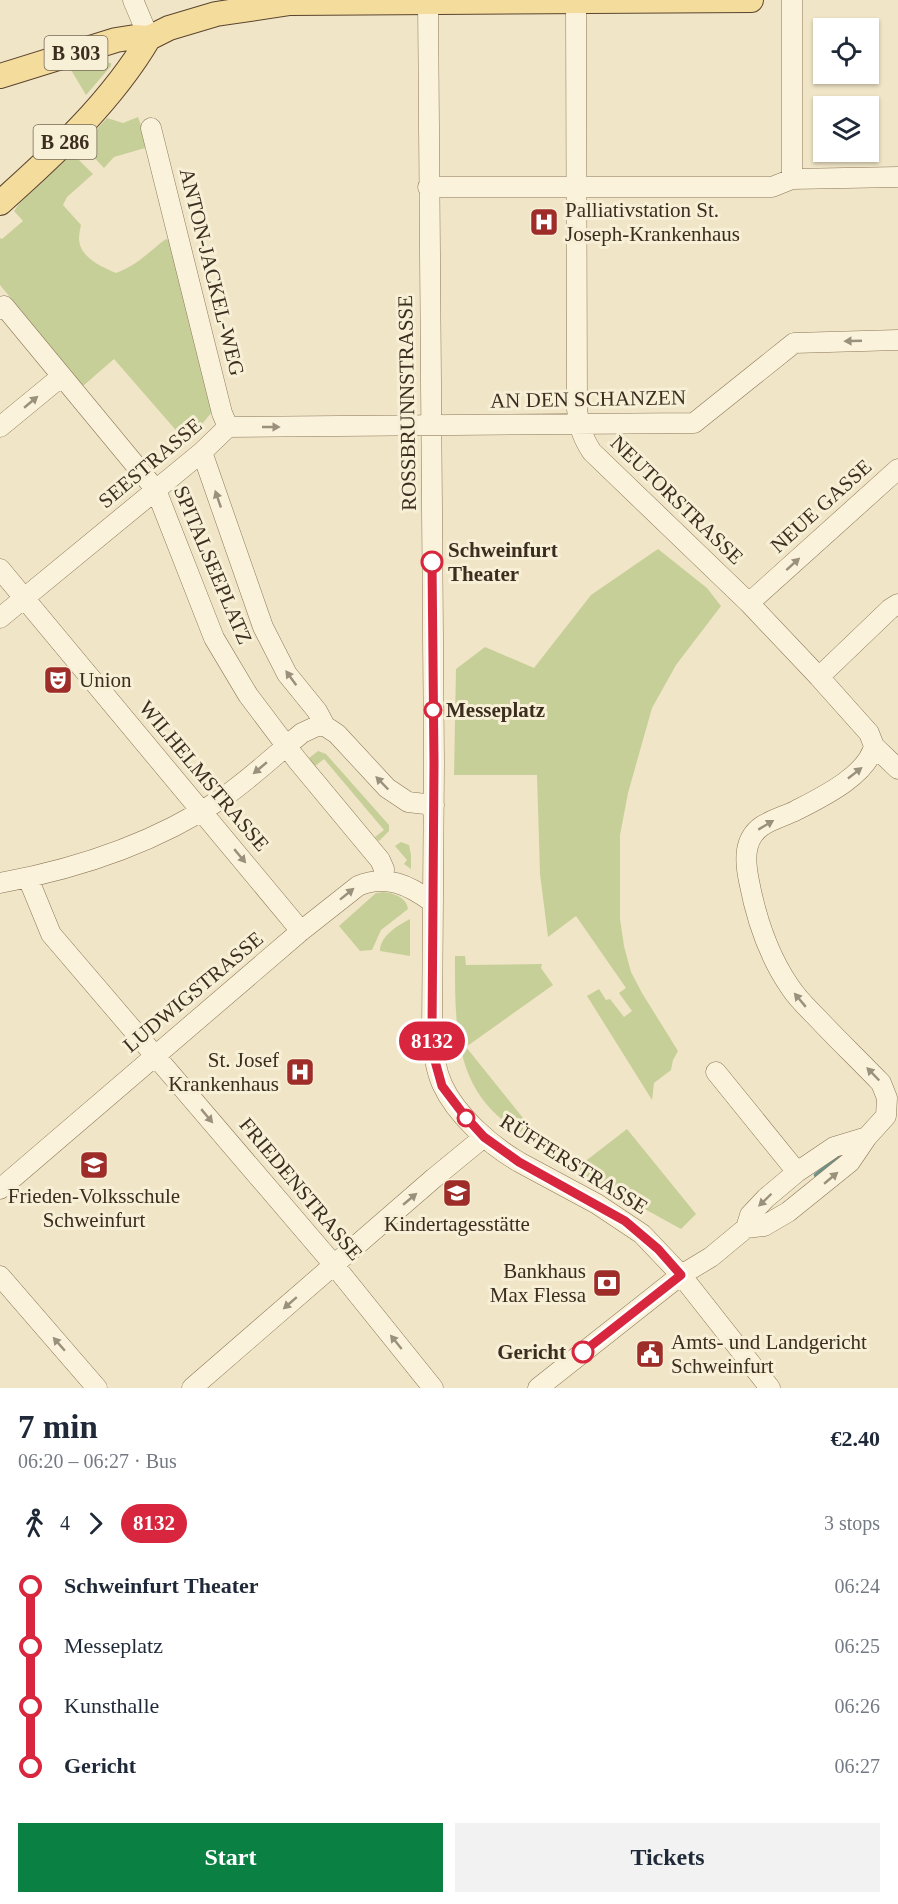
<!DOCTYPE html>
<meta charset="utf-8">
<style>
:root{--surface:#fff;--page:#f2f2f3;--text:#1f2937;--muted:#747a83;--accent:#0b8043}
body{margin:0;font-family:"Times New Roman",serif;background:var(--page);color:var(--text);height:100vh;display:flex;flex-direction:column;font-size:22px;white-space:nowrap}
*{box-sizing:border-box;margin:0}
p{font-size:20px;color:var(--muted)}
.icon{flex:none;width:33px;height:33px;fill:none;stroke:currentColor;stroke-width:2;stroke-linecap:round;stroke-linejoin:round}
.map{position:relative;height:1388px;overflow:hidden}
.details{display:flex;flex-direction:column;background:var(--surface);flex:1}
.details>*{flex:none}
.badge{padding:0 12px;border-radius:20px;font-size:21px;line-height:39px}
.fabs{position:absolute;left:813px;top:18px;display:grid;gap:12px}
.fabs a{display:grid;place-items:center;width:66px;height:66px;border-radius:0px;background:var(--surface);box-shadow:0 2px 4px #0004;font-size:30px}
.map>.badge{position:absolute;translate:-50% -50%;box-shadow:0 0 0 3px #fff}
.legs{display:flex;align-items:center;gap:9px;height:66px;padding:0 18px;font-size:20px}
.legs p{margin-inline-start:auto}
.head{display:flex;align-items:center;justify-content:space-between;height:102px;padding:0 18px}
h1{font-size:33px;font-weight:700;line-height:45px}
.cta{display:flex;gap:12px;margin-top:auto;padding:12px 18px}
.cta a{flex:1;height:69px;border-radius:0px;background:var(--accent);color:#fff;font-size:24px;font-weight:700;line-height:69px;text-align:center}
.cta a+a{background:var(--page);color:var(--text)}
ul{padding:0 18px;list-style:none}
li{display:flex;align-items:center;gap:21px;height:60px;font-size:22px}
li i{display:grid;place-items:center;width:9px;height:100%;margin:0 8px;background:currentColor}
li i::after{content:'';width:15px;height:15px;margin:-8px;border:4px solid;border-radius:50%;background:var(--surface)}
li p{margin-inline-start:auto}
li:first-child i{background:linear-gradient(#0000 50%,currentColor 0)}
li:last-child i{background:linear-gradient(currentColor 50%,#0000 0)}
.map>svg:first-child{display:block}
.green{fill:#c7cf99}
.lines{fill:none;stroke-linecap:round;stroke-linejoin:round}
.stream{stroke:#6d938b;stroke-width:4.5}
.minor-casing{stroke:#8c775a;stroke-width:21}
.major-casing{stroke:#5a452f;stroke-width:26}
.minor{stroke:#faf2da;stroke-width:20}
.major{stroke:#f4dc9d;stroke-width:24}
.oneway{fill:#9b907c}
.line-1-casing{stroke:#fff;stroke-width:14}
.line-1{stroke:#d7263d;stroke-width:9}
.stop-1-dot{fill:#fff;stroke:#d7263d;stroke-width:3}
.labels{text-anchor:middle;dominant-baseline:central;stroke-width:6;stroke-linejoin:round;paint-order:stroke}
.shield{fill:#f7efd6;stroke:#746856;stroke-width:1.5}
.shield-label{font-size:20px;font-weight:bold;fill:#3c2e1f}
.poi-label{font-size:21px;fill:#3c2e1f;stroke:#f7efd6;text-anchor:start}
.street-label{font-size:21px;fill:#3c2e1f;stroke:#f7efd6}
.stop-label{font-size:21px;font-weight:bold;fill:#3c2e1f;stroke:#f7efd6;text-anchor:start}
</style>
<div class="map">
<svg width="898" height="1388" viewBox="0 0 898 1388">
<rect width="100%" height="100%" fill="#f0e5c6"/>
<path class="green" d="M108,63H111V66L86,95L71,70Z
M138,117L142,128L145,148L114,157L104,168L87,150L86,141L107,118L123,123Z
M69,157L79,160L93,174L67,197L63,205L81,225C80,229 79,235 79,239C80,258 102,267 116,273C138,265 148,252 166,239L172,241L215,408L187,443L114,359L83,386L0,285V238L2,239L23,221L14,211L19,204Z
M658,549L707,588L721,606L676,665L652,708L628,793L620,835V919L624,946L631,972L642,993L678,1051L673,1060L671,1070L654,1083L652,1100L587,996L599,989L606,1000L610,999L624,1017L632,1011L619,993L626,988L576,916L548,937L540,874L537,775H454L456,669L485,647L534,668L591,595Z
M318,751L326,754L389,825V831L379,841L375,837L384,830L324,759L315,766L309,758Z
M401,842L409,845L411,855V869L404,864L407,860L395,846Z
M383,892C394,893 407,898 408,909L381,930L372,950L360,951L339,926L376,893Z
M410,919V956L380,951C380,936 398,925 410,919Z
M455,956H465L466,965L542,964L541,968L553,985L466,1047L531,1128L524,1134C453,1096 455,1027 455,956Z
M627,1129L696,1214L681,1229L574,1170Z"/>
<g class="lines">
<path class="stream" d="M816,1175L843,1154"/>
<g class="minor-casing">
<path id="minor" d="M133,0L149,38
M428,0L434,763L432,1034C433,1051 435,1068 442,1084C456,1115 490,1145 519,1162L597,1204L642,1234L681,1275L770,1388
M576,0L577,409C579,426 582,437 592,452L749,603L819,677L869,733L874,746L898,769
M792,0V179
M151,128L222,413L228,427
M428,187H772L792,179L898,177
M0,309L4,306L156,490L214,638L248,695L297,760L380,860L384,869L383,879
M0,427L62,376
M202,452L263,627L287,674L317,711L325,726L337,734L387,788L408,802L434,805
M0,569L301,931
M749,603L898,469
M0,618L202,452L228,427L694,423L794,343L898,340
M819,677L890,609L898,604
M28,878L51,934L334,1265L433,1388
M0,883C76,869 155,843 221,799C249,780 275,755 302,733L317,726H325
M716,1072L797,1172
M0,1189L301,931L358,886C386,874 409,885 432,902
M746,1228L764,1226L788,1212L850,1162L867,1137L886,1116L887,1098L881,1083C862,1063 842,1044 823,1024C812,1012 799,1001 790,987C768,955 756,918 749,881C745,862 743,839 762,826C771,820 784,816 795,811C820,798 867,776 874,746
M0,1276L97,1388
M192,1388L434,1178L484,1137
M538,1388L681,1275L711,1257L746,1228L750,1215L766,1198L797,1172L834,1147L867,1137"/>
</g>
<g class="major-casing">
<path id="major" d="M0,76L116,40L135,37L149,38L169,28L216,14L290,3L751,0
M0,203C55,154 112,101 149,38"/>
</g>
<use href="#minor" class="minor"/>
<use href="#major" class="major"/>
</g>
<defs><path id="oneway-solid" d="M-6-.8H1V-3.2L6.5 0L1 3.2V.8H-6Z" transform="scale(1.5)"/></defs>
<g class="oneway">
<use href="#oneway-solid" transform="translate(853 341) rotate(178)"/>
<use href="#oneway-solid" transform="translate(31 402) rotate(-40)"/>
<use href="#oneway-solid" transform="translate(271 427)"/>
<use href="#oneway-solid" transform="translate(218 499) rotate(-109)"/>
<use href="#oneway-solid" transform="translate(793 564) rotate(-42)"/>
<use href="#oneway-solid" transform="translate(291 678) rotate(-126)"/>
<use href="#oneway-solid" transform="translate(260 768) rotate(140)"/>
<use href="#oneway-solid" transform="translate(855 773) rotate(-38)"/>
<use href="#oneway-solid" transform="translate(382 783) rotate(-134)"/>
<use href="#oneway-solid" transform="translate(766 825) rotate(-31)"/>
<use href="#oneway-solid" transform="translate(240 856) rotate(50)"/>
<use href="#oneway-solid" transform="translate(347 894) rotate(-39)"/>
<use href="#oneway-solid" transform="translate(800 1000) rotate(-130)"/>
<use href="#oneway-solid" transform="translate(873 1074) rotate(-134)"/>
<use href="#oneway-solid" transform="translate(207 1116) rotate(50)"/>
<use href="#oneway-solid" transform="translate(831 1178) rotate(-40)"/>
<use href="#oneway-solid" transform="translate(410 1199) rotate(-40)"/>
<use href="#oneway-solid" transform="translate(765 1200) rotate(136)"/>
<use href="#oneway-solid" transform="translate(290 1303) rotate(139)"/>
<use href="#oneway-solid" transform="translate(396 1342) rotate(-129)"/>
<use href="#oneway-solid" transform="translate(59 1344) rotate(-131)"/>
</g>
<g class="lines">
<g class="line-1-casing">
<path id="line-1" d="M432,562L434,763L432,1034L435,1061L442,1086L464,1115L484,1137L519,1162L625,1221L658,1249L681,1275L583,1352"/>
</g>
<use href="#line-1" class="line-1"/>
</g>
<defs>
<g id="hospital-square" transform="scale(1.5)"><rect x="-9" y="-9" width="18" height="18" rx="4" fill="#9e2c28" stroke="#f7efd6"/><path d="M-5-5h3v3.5h4V-5h3V5h-3V1.5h-4V5h-3Z" fill="#fff"/></g>
<g id="theatre-square" transform="scale(1.5)"><rect x="-9" y="-9" width="18" height="18" rx="4" fill="#9e2c28" stroke="#f7efd6"/><path d="M-5-5.5Q0-4 5-5.5V0Q5 5 0 6Q-5 5-5 0ZM-3.3-2.5H-1v1.5H-3.3ZM1-2.5H3.3v1.5H1ZM-2.8 1Q0 5.5 2.8 1Z" fill="#fff"/></g>
<g id="school-square" transform="scale(1.5)"><rect x="-9" y="-9" width="18" height="18" rx="4" fill="#9e2c28" stroke="#f7efd6"/><path d="M0-5L7-2L0 1L-7-2ZM-4 1L0 2.5L4 1V4Q0 6-4 4Z" fill="#fff"/></g>
<g id="bank-square" transform="scale(1.5)"><rect x="-9" y="-9" width="18" height="18" rx="4" fill="#9e2c28" stroke="#f7efd6"/><path d="M-6-4H6V4H-6ZM0-2.3a2.3 2.3 0 1 0 0 4.6a2.3 2.3 0 1 0 0-4.6Z" fill="#fff"/></g>
<g id="civic-square" transform="scale(1.5)"><rect x="-9" y="-9" width="18" height="18" rx="4" fill="#9e2c28" stroke="#f7efd6"/><path d="M-.6-6.5H3V-4.5H.6V-3L4-1V1h2V6H-6V1h2V-1L-.6-3ZM-1.2 2.5V6h2.4V2.5Z" fill="#fff"/></g>
</defs>
<g fill-rule="evenodd">
<use href="#hospital-square" x="544" y="222"/>
<use href="#theatre-square" x="58" y="680"/>
<use href="#hospital-square" x="300" y="1072"/>
<use href="#school-square" x="94" y="1165"/>
<use href="#school-square" x="457" y="1193"/>
<use href="#bank-square" x="607" y="1283"/>
<use href="#civic-square" x="650" y="1354"/>
</g>
<g class="stop-1-dot">
<circle cx="432" cy="562" r="10"/>
<circle cx="433" cy="710" r="8"/>
<circle cx="466" cy="1118" r="8"/>
<circle cx="583" cy="1352" r="10"/>
</g>
<g class="labels">
<g class="shield">
<rect x="44.5" y="36" width="63" height="34" rx="4.5"/>
<rect x="33.5" y="125" width="63" height="34" rx="4.5"/>
</g>
<g class="shield-label">
<text x="76" y="53">B 303</text>
<text x="65" y="142">B 286</text>
</g>
<g class="poi-label">
<text x="565" y="210">Palliativstation St.<tspan x="565" dy="24">Joseph-Krankenhaus</tspan></text>
<text x="79" y="680">Union</text>
<text x="279" y="1060" text-anchor="end">St. Josef<tspan x="279" dy="24">Krankenhaus</tspan></text>
<text x="94" y="1196" text-anchor="middle">Frieden-Volksschule<tspan x="94" dy="24">Schweinfurt</tspan></text>
<text x="457" y="1224" text-anchor="middle">Kindertagesstätte</text>
<text x="586" y="1271" text-anchor="end">Bankhaus<tspan x="586" dy="24">Max Flessa</tspan></text>
<text x="671" y="1342">Amts- und Landgericht<tspan x="671" dy="24">Schweinfurt</tspan></text>
</g>
<g class="street-label">
<text transform="translate(212 272) rotate(76)">ANTON-JACKEL-WEG</text>
<text transform="translate(588 399) rotate(-1)">AN DEN SCHANZEN</text>
<text transform="translate(407 403) rotate(-91)">ROSSBRUNNSTRASSE</text>
<text transform="translate(150 463) rotate(-40)">SEESTRASSE</text>
<text transform="translate(677 500) rotate(44)">NEUTORSTRASSE</text>
<text transform="translate(821 506) rotate(-42)">NEUE GASSE</text>
<text transform="translate(213 565) rotate(67)">SPITALSEEPLATZ</text>
<text transform="translate(204 776) rotate(50)">WILHELMSTRASSE</text>
<text transform="translate(193 992) rotate(-40)">LUDWIGSTRASSE</text>
<text transform="translate(574 1164) rotate(32)">RÜFFERSTRASSE</text>
<text transform="translate(301 1189) rotate(50)">FRIEDENSTRASSE</text>
</g>
<g class="stop-label">
<text x="448" y="550">Schweinfurt<tspan x="448" dy="24">Theater</tspan></text>
<text x="446" y="710">Messeplatz</text>
<text x="566" y="1352" text-anchor="end">Gericht</text>
</g>
</g>
</svg>
<div class="fabs">
<a><svg class="icon" aria-label="locate" viewBox="0 0 24 24"><circle cx="12" cy="12" r="6"/><path d="M12 2v4M12 18v4M2 12h4M18 12h4"/></svg></a>
<a><svg class="icon" aria-label="layers" viewBox="0 0 24 24"><path d="M12 4l9 5-9 5-9-5zM3 14l9 5 9-5"/></svg></a>
</div>
<b class="badge" style="left:432px;top:1041px;background:#d7263d;color:#fff">8132</b>
</div>
<section class="details">
<div class="head"><div><h1>7 min</h1><p>06:20 – 06:27 · Bus</p></div><b>€2.40</b></div>
<div class="legs"><svg class="icon" aria-label="walk" viewBox="0 0 24 24"><circle cx="13" cy="4" r="2"/><path d="M13 8l-2 6 4 7M11 14l-3 7M7 12l3-4h3l4 4"/></svg>4<svg class="icon" aria-label="forward" viewBox="0 0 24 24"><path d="M9 5l7 7-7 7"/></svg><b class="badge" style="background:#d7263d;color:#fff">8132</b><p>3 stops</p></div>
<ul>
<li><i style="color:#d7263d"></i><b>Schweinfurt Theater</b><p>06:24</p></li>
<li><i style="color:#d7263d"></i><span>Messeplatz</span><p>06:25</p></li>
<li><i style="color:#d7263d"></i><span>Kunsthalle</span><p>06:26</p></li>
<li><i style="color:#d7263d"></i><b>Gericht</b><p>06:27</p></li>
</ul>
<div class="cta"><a>Start</a><a>Tickets</a></div>
</section>
